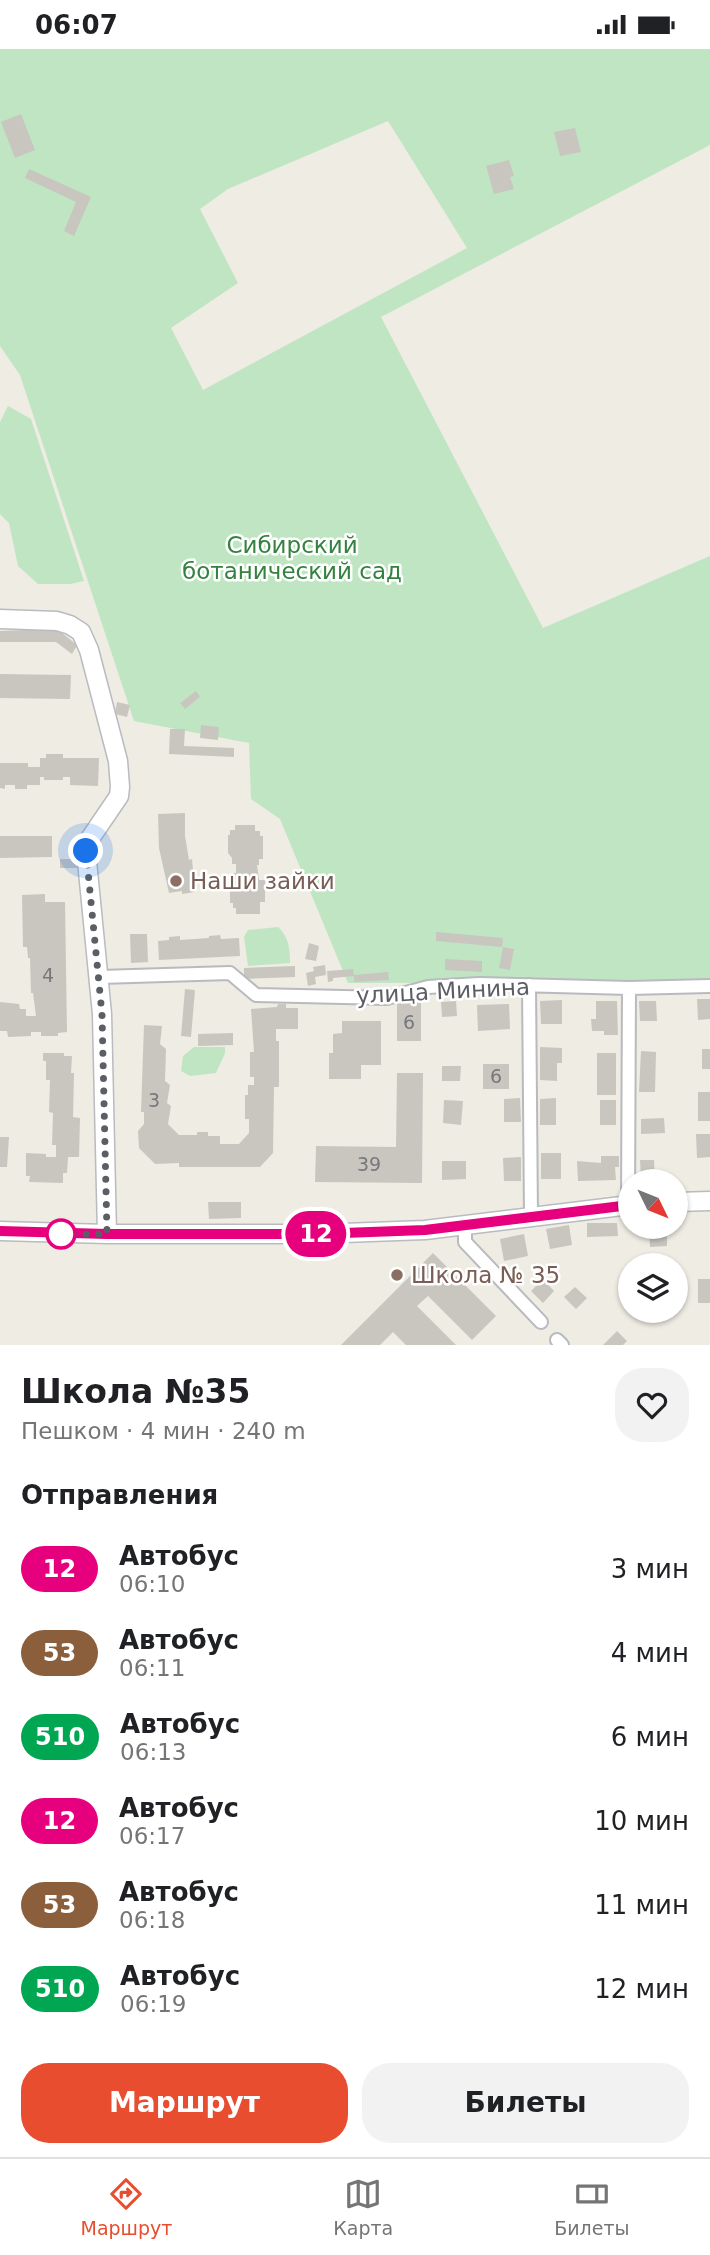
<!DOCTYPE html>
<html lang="ru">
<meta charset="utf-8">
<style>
:root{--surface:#fff;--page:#f2f2f2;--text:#202124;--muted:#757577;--line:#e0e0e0;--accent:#e84d2f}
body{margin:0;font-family:"DejaVu Sans",sans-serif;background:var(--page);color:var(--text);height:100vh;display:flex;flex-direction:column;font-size:26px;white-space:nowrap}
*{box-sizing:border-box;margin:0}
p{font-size:23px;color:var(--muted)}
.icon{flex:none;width:38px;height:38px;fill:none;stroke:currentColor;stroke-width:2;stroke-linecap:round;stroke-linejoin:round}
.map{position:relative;height:1296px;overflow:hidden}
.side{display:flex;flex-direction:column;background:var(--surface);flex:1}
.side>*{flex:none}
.badge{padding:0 14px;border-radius:23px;font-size:24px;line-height:46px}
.needle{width:46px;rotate:133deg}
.tools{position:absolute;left:618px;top:1120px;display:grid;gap:14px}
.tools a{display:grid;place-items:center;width:70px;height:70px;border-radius:50%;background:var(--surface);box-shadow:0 2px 5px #0004;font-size:35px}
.you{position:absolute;width:35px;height:35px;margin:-18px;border:5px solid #fff;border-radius:50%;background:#1a73e8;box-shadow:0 0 0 10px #1a73e833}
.map>.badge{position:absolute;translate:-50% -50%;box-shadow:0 0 0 4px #fff}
h2{padding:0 21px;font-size:26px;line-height:63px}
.round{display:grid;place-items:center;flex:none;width:74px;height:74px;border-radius:28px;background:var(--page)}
.overview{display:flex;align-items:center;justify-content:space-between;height:119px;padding:0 21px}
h1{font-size:33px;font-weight:700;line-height:52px}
.action{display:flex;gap:14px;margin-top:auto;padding:14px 21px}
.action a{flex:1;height:80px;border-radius:28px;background:var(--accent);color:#fff;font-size:28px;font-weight:700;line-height:80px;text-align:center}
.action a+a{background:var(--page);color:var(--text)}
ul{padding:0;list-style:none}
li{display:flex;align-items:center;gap:21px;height:84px;padding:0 21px}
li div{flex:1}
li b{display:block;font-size:26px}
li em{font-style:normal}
li .badge{min-width:77px;font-weight:700;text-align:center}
.status{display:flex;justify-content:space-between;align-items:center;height:49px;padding:0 35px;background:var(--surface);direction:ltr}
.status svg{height:19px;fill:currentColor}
.dock{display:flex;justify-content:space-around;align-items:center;height:98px;border-top:2px solid var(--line);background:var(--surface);font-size:19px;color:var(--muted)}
.dock a{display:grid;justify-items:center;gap:4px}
.dock .active{color:var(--accent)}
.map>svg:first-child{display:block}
.green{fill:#bfe5c3;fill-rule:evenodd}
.building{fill:#c9c6c0}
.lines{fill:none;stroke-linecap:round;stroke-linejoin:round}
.street-casing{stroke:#b8babf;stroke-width:16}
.secondary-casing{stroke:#b9bbc1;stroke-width:21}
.street{stroke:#fff;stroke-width:12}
.secondary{stroke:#fff;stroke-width:18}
.line-casing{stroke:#fff;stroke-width:16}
.line{stroke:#e6007e;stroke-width:10}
.walk{stroke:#5b5e64;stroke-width:7;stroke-dasharray:0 12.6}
.education-dot{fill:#8d6e63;stroke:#fff;stroke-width:2.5}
.stop-dot{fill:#fff;stroke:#e6007e;stroke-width:3.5}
.labels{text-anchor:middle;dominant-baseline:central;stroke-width:5;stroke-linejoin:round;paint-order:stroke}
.number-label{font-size:19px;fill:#76787b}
.park-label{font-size:23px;fill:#34823f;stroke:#fff}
.education-label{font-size:23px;fill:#785e54;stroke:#fff;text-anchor:start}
.street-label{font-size:23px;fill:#5b5e64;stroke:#fff}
</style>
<div class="status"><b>06:07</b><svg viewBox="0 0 49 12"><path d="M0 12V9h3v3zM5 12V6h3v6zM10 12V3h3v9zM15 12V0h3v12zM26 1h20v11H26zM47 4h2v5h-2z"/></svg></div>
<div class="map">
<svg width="710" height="1296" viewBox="0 0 710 1296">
<rect width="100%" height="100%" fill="#eeece3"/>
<path class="green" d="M0,0H710V96L381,268L543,579L710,507V933L348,934L280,770L251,750L249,694L134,672L20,326L0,297ZM388,72L467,199L203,341L171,279L238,234L200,160L228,140Z
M8,357L31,370L84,532L70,535H38L18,517L9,474L0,465V373Z
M278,878C289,888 290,900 290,914L248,917L244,888L248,881Z
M194,998H225V1004L216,1024L190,1027L181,1022L183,1007Z"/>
<path class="building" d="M21,65L35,101L15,109L1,73Z
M575,79L581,103L560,107L554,83Z
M509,111L514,127L510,128L514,140L494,145L486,117Z
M29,120L91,148L74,187L64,182L76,153L25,129Z
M49,580L62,584L77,596L72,605L56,593H0V582Z
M0,625L71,626L70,650L0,649Z
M196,642L200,648L185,660L180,654Z
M117,653L130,656L127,668L115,665Z
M201,676L219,678L218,691L200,689Z
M170,680H185L184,697L234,699V708L169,705Z
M46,705H63V709H99L98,737L70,736V728H63V731H44V728H40V736H27V740H15V736H5V740L0,739V714H28V718H40V709H46Z
M185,764V787L189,811L192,810L195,843L182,845V842L169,844L159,799L158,765Z
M235,776H255V782H260V787H263V810H259V816H257L259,831H265V853H260V865H236V859H233V854H230V830H233V824H236V815H232V809L228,804V786H230V781H235Z
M0,787H52V808L0,809Z
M60,810H77V819H60Z
M45,845V853H65L67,983L58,984V987H41V983H31V987L8,988L7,982H0V953L19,955L20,960H26V967H36L33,944H31L30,909H28L27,898H23L22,846Z
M436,883L503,889L502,898L436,892Z
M130,885H147L148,913L131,914Z
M220,886L221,890L239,889L240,907L159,911L158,892L169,891V888L180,887V891L209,889V887Z
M309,894L319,897L316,912L305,910Z
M503,898L514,900L510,921L499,919Z
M445,910L482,912V923L445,921Z
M325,916L326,926L315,928L316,935L308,937L306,924L314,922L313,918Z
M295,917V928L244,930V919Z
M353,920L354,926L388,923L389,931L354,933V927L333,929V932L328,933L327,922Z
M185,940L195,941L191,988L181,987Z
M697,950H710V970L698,971Z
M562,951V975H541L540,952Z
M456,952L457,967L442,968L441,953Z
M596,952H617L618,986H604V982H592L591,970H596Z
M639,952H656L657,972H640Z
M397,953H421V992H397Z
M278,955H286V959H298V980H276V992H279V1038H274L273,1104L260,1118H179V1114L155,1115L139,1099L138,1082L144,1075V1063H141L144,976L162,977L160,995L166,1000L165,1032L170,1036L167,1054L171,1057L168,1075L179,1086H197V1083H208V1087H220V1095H239L249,1084V1070H245V1046H248V1036H254V1028H250V1003H254L251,960L277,958Z
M509,955L510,980L478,982L477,956Z
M342,972H381V1016H361V1030H329V1004H333V985L342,984Z
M233,984V996L198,997V985Z
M540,998L562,999V1014H557V1032L540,1031Z
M702,1000H710V1020H702Z
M641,1002L656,1003L655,1043H639Z
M43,1004H64V1007H72L71,1024H74L73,1068L80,1069L79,1108H68L67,1124H63V1134L29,1133L30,1127H26V1104L46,1105V1108H56V1096H52L53,1064L49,1063L50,1031H46V1012H43Z
M597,1004H616V1046H597Z
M483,1015H509V1040H483Z
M442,1017H461L460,1032H442Z
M397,1024H423L422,1134L315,1133L316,1097L396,1098Z
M698,1043H710V1072H698Z
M520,1049L521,1073H504V1050Z
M556,1049V1076H540V1050Z
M444,1051L463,1052L461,1076L443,1074Z
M600,1051H616V1076H600Z
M664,1069L665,1084L641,1085V1070Z
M696,1085H710V1108L697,1109Z
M0,1088H9L7,1118H0Z
M541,1104H561V1130H541Z
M601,1107H619V1118H615L616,1131L578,1132L577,1112L601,1114Z
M521,1108V1132H504L503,1109Z
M640,1111H654L655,1130H641Z
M442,1112H466V1130L442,1131Z
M208,1153H241V1169L209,1170Z
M587,1174H617L618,1187L587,1188Z
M569,1176L572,1196L550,1200L546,1180Z
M649,1178H667V1197L650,1198Z
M524,1185L528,1207L504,1212L500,1190Z
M433,1204L496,1267L472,1291L428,1247L417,1257L456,1296H406L393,1283L380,1296H341Z
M543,1230L554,1242L543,1254L531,1242Z
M698,1230H710V1254H698Z
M575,1238L587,1249L576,1260L564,1248Z
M617,1282L627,1292L623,1296H603Z"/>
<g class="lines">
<g class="street-casing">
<path id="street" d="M100,928L230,924L256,946L387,949L428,938L479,935L629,939L710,937
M529,936L531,1167
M628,1156L629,939
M465,1176V1193L541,1273
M557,1291L562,1296"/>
</g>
<g class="secondary-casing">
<path id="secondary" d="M0,570L57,572L70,576L81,583L89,601L118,712L120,738L119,747L87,794L86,802L102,965L107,1185
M676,1153L710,1152
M0,1182L107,1185H316L425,1181L630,1156"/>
</g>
<use href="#street" class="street"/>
<use href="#secondary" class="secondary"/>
</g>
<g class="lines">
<g class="line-casing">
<path id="line" d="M0,1182L107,1185H316L425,1181L630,1156"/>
</g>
<use href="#line" class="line"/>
<path class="walk" d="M61,1185H107L102,965L86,802"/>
</g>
<g class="education-dot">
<circle cx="176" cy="832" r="7"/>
<circle cx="397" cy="1226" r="7"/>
</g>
<circle class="stop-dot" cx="61" cy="1185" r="14"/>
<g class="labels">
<g class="number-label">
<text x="48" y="926">4</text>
<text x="409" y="973">6</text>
<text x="496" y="1027">6</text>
<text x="154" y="1051">3</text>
<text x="369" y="1115">39</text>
</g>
<g class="park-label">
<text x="292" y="496">Сибирский<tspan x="292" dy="26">ботанический сад</tspan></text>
</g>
<g class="education-label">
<text x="190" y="832">Наши зайки</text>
<text x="411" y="1226">Школа № 35</text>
</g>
<g class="street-label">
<text transform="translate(443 942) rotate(-3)">улица Минина</text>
</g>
</g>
</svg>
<div class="tools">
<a><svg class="needle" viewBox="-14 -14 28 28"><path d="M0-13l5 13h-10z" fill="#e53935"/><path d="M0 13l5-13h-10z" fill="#757577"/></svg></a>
<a><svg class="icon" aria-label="layers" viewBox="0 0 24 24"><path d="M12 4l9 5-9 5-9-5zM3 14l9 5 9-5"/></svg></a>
</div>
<div class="you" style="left:86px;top:802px"></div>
<b class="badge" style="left:316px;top:1185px;background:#e6007e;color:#fff">12</b>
</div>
<section class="side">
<div class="overview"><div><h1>Школа №35</h1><p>Пешком · 4 мин · 240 m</p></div><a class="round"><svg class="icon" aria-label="heart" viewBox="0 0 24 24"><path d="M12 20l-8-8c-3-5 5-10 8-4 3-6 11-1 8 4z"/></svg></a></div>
<h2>Отправления</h2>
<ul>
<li><span class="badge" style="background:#e6007e;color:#fff">12</span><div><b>Автобус</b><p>06:10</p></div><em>3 мин</em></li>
<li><span class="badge" style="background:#8b5e3c;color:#fff">53</span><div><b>Автобус</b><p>06:11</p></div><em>4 мин</em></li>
<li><span class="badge" style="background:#00a651;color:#fff">510</span><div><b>Автобус</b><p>06:13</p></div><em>6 мин</em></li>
<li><span class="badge" style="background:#e6007e;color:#fff">12</span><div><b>Автобус</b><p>06:17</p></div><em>10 мин</em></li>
<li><span class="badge" style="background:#8b5e3c;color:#fff">53</span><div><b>Автобус</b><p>06:18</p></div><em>11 мин</em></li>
<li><span class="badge" style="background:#00a651;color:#fff">510</span><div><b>Автобус</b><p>06:19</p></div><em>12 мин</em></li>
</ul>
<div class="action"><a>Маршрут</a><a>Билеты</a></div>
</section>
<nav class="dock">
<a class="active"><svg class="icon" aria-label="directions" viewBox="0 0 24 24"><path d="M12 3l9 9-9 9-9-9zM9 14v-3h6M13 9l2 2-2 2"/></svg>Маршрут</a>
<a><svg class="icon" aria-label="map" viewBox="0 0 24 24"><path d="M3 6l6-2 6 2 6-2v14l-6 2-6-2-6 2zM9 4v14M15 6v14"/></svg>Карта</a>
<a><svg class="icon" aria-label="tickets" viewBox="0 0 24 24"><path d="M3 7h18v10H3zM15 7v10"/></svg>Билеты</a>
</nav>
